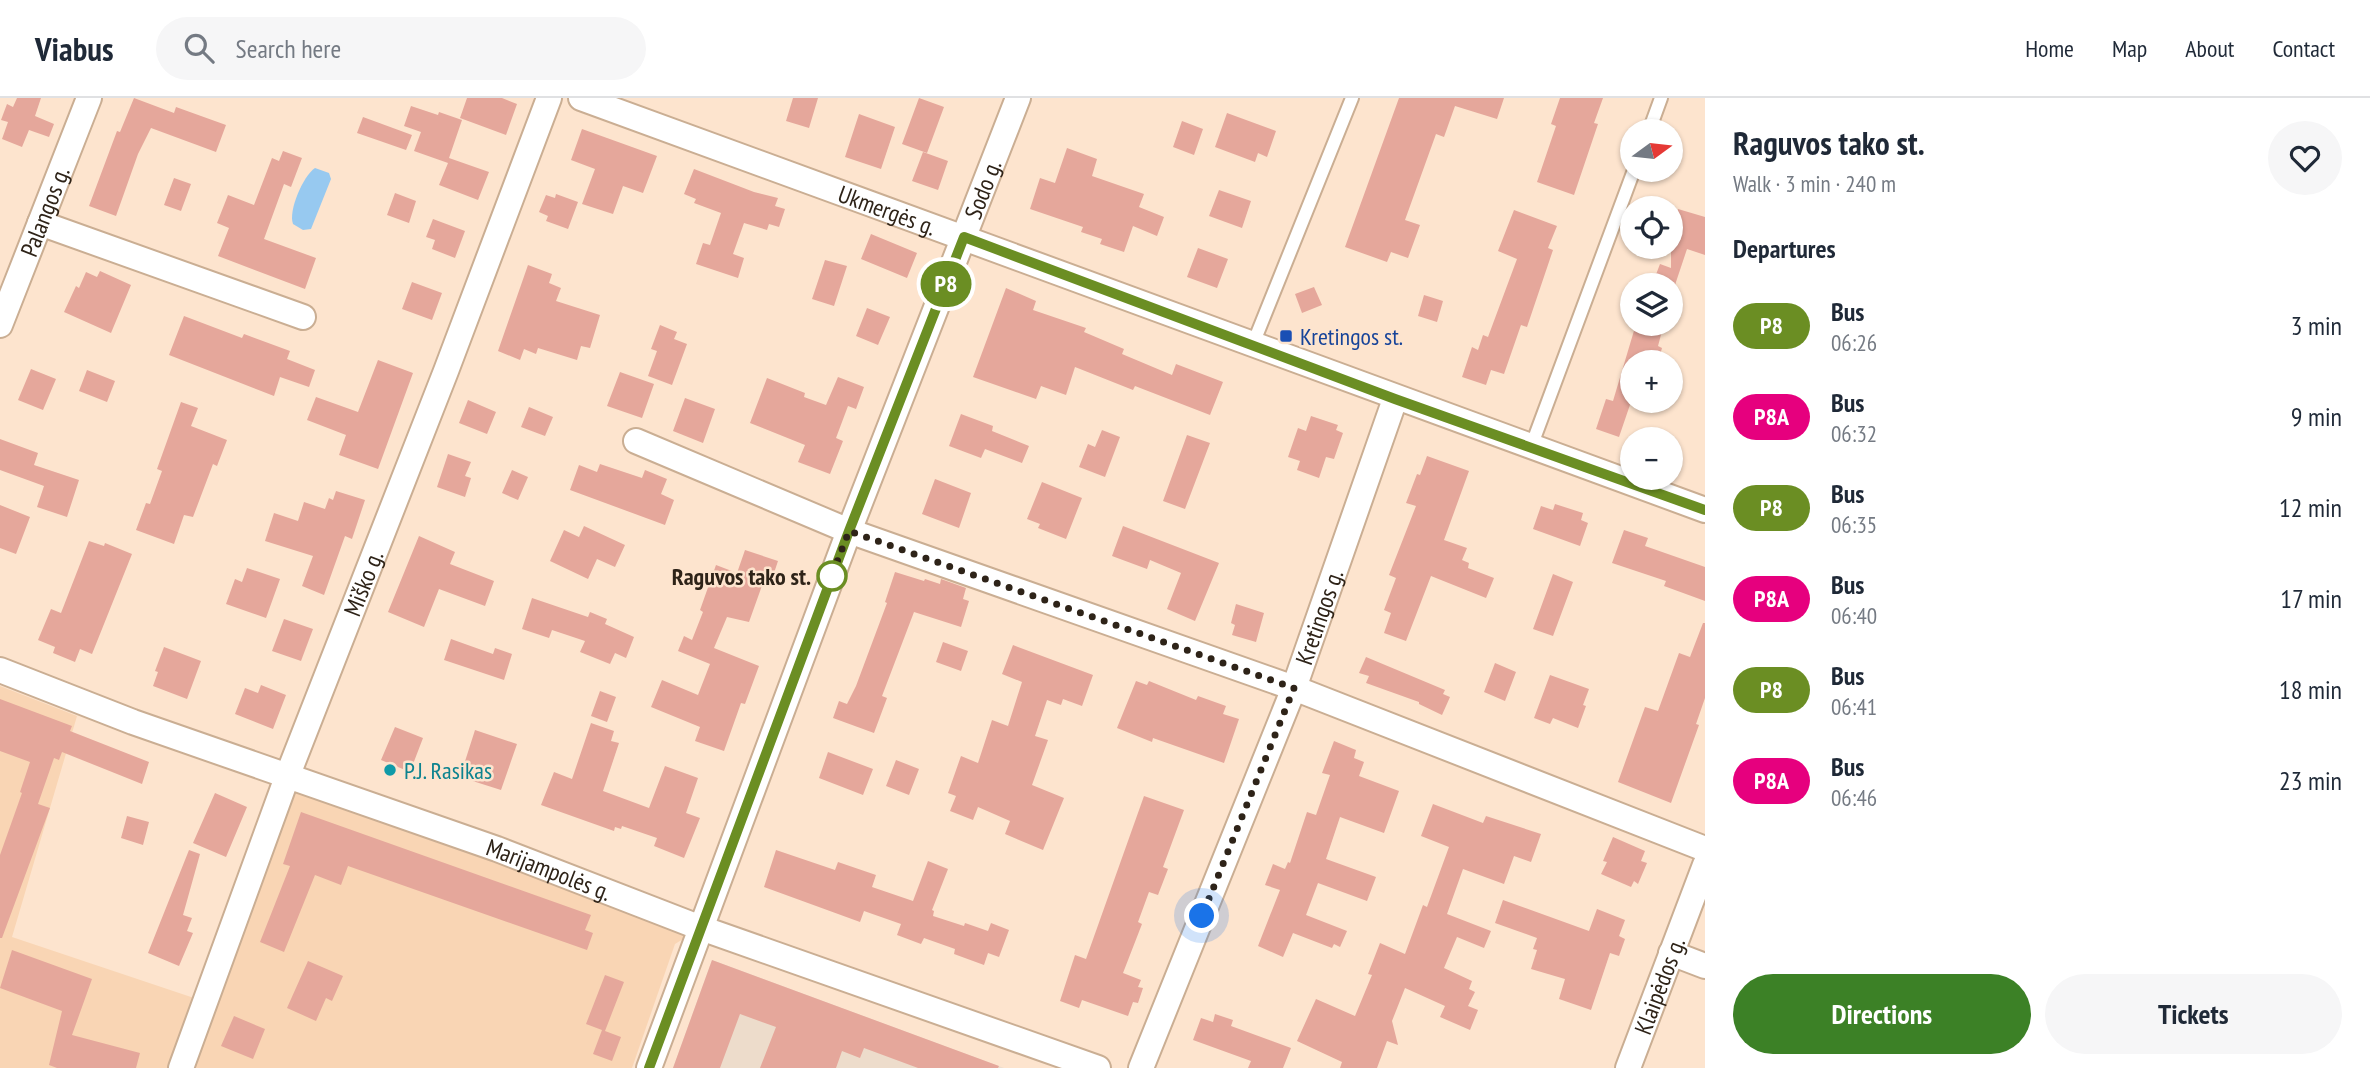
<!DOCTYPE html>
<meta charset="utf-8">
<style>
:root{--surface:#fff;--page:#f6f6f7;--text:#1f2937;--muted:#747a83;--line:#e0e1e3;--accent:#3c8126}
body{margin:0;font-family:"PT Sans Narrow",sans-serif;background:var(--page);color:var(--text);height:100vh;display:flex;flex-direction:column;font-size:26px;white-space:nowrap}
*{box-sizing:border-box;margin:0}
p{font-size:23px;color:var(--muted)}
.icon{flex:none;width:38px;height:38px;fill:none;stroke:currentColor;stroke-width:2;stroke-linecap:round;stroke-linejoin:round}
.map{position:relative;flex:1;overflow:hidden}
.drawer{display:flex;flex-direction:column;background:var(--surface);width:665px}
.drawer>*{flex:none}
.badge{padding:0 14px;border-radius:23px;font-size:24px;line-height:46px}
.needle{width:46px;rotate:75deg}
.buttons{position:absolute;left:1620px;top:21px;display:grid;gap:14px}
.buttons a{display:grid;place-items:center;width:63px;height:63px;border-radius:50%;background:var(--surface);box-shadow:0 2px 5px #0004;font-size:35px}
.you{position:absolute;width:35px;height:35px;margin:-18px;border:5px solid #fff;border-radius:50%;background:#1a73e8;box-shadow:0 0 0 10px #1a73e833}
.map>.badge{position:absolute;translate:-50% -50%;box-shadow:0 0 0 4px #fff}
h2{padding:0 28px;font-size:26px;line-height:63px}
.round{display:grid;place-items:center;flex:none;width:74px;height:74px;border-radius:37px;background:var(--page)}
.overview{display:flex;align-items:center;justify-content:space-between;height:119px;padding:0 28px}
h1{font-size:33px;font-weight:800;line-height:52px}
.action{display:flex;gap:14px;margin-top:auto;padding:14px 28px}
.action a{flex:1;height:80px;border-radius:42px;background:var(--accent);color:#fff;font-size:28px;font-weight:800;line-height:80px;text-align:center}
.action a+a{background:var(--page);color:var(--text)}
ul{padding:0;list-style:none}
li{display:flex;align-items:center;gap:21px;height:91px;padding:0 28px}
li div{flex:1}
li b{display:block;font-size:26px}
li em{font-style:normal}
li .badge{min-width:77px;font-weight:700;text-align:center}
header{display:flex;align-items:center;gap:42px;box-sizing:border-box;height:98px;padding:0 35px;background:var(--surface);border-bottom:2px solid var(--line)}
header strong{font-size:33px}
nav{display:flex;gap:38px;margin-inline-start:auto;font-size:24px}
.search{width:490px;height:63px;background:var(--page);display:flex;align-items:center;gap:18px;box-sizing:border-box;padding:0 24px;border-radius:38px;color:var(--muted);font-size:26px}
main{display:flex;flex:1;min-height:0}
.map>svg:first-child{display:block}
.built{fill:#f9d5b4}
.industrial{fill:#eddccb}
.water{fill:#97c9f0}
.building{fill:#e5a79b}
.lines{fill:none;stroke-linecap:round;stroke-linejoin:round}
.lane-casing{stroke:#caae93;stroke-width:16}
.street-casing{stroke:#caae93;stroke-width:28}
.lane{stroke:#fff;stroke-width:12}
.street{stroke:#fff;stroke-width:24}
.line-casing{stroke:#fff;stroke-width:16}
.line{stroke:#6b8e23;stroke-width:10}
.walk{stroke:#2e2318;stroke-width:7;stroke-dasharray:0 12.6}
.transit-dot{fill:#1a4fb4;stroke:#fde4ce;stroke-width:2.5}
.stop-dot{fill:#fff;stroke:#6b8e23;stroke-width:3.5}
.culture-dot{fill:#0f9aa8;stroke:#fde4ce;stroke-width:2.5}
.labels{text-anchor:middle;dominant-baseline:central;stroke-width:5;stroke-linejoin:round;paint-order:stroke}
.street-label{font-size:24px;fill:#2e2318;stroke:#fde4ce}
.transit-label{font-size:24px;fill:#164399;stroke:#fde4ce;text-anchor:start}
.stop-label{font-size:24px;font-weight:bold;fill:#2e2318;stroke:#fde4ce;text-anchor:end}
.culture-label{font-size:24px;fill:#0d838f;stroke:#fde4ce;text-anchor:start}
</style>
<header>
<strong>Viabus</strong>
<div class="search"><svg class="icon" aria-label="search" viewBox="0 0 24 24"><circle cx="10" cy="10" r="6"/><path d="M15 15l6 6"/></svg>Search here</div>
<nav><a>Home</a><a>Map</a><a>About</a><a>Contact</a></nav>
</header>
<main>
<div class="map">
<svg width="1705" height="970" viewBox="0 0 1705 970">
<rect width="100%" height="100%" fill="#fde4ce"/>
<path class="built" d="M0,588L77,618L12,839L194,900L168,970H0Z
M287,679L701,830L675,846L632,970H182Z"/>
<path class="industrial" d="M712,862L1004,970H673Z"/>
<path class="water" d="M315,70L329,75L331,81L311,131L303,132L293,126C288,113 303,78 315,70Z"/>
<path class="building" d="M17,0H41L35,18L54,26L49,39L29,32L22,49L2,41L8,24L1,22L7,6L13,9Z
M134,0L174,15L176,9L226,27L216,54L151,30L138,56L116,118L89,108L117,33L120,34Z
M467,0H502L517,6L506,37L460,20Z
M793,0H818L809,30L786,23Z
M919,0L944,9L927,55L902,46Z
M1399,0H1504L1497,21L1455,8L1444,39L1436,36L1405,122L1420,127L1408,160L1391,154L1387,164L1345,149Z
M1560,0H1603L1594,25L1598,26L1574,97L1537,84L1556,28L1551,26Z
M411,8L438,17L439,14L462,22L449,60L489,74L478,102L439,87L448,65L414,53L421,34L404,28Z
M1227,15L1276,33L1267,59L1258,55L1255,64L1215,49Z
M859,16L895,29L881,71L845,59Z
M363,19L412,37L406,52L357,35Z
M1182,23L1203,31L1194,57L1173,49Z
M582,31L657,58L643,95L623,88L613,116L582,106L595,71L571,62Z
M1067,50L1097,61L1092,78L1144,96L1139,109L1164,119L1157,138L1133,128L1124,154L1100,146L1102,141L1081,134L1083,129L1030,111L1040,80L1055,85Z
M283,53L302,60L291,89L284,86L264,141L316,160L305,191L218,158L229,130L217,125L228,97L254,107L272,60L279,63Z
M923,54L948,63L938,92L912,83Z
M694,71L754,94L778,100L775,108L785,111L779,129L769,126L767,132L744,125L733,156L744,160L738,180L696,166L703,145L710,147L721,115L694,105L696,101L684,96Z
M174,80L191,86L181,113L164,107Z
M1219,92L1251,103L1242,130L1209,118Z
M395,95L416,103L409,125L387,117Z
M556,96L578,104L568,131L546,123L548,118L539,114L546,97L555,100Z
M1678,111L1705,119V157L1687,151L1675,187H1652L1660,166L1671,170V134Z
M1514,112L1557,128L1548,150L1553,152L1527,229L1521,227L1504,276L1491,272L1486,287L1462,279L1472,249L1478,252L1483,237L1488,239L1517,161L1498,153Z
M433,121L465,133L455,160L432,151L435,142L426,139Z
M871,136L917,155L907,180L861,161Z
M1198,150L1228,161L1217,190L1187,179Z
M825,162L847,168L834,208L812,201Z
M528,167L552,176L549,185L561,190L556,203L600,217L590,250L581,248L577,262L538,250L536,256L524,251L520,262L498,253Z
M100,173L131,187L111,235L64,214L76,188L79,190L86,174L97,179Z
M412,184L442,195L432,222L402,211Z
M1314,189L1322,207L1302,215L1295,196Z
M1006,190L1036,203L1033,212L1086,230L1084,234L1124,251L1122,256L1172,277L1176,266L1223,284L1210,317L1135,288L1133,292L1075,269L1066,297L1041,288L1036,301L973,279Z
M1424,197L1443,203L1437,224L1418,218Z
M867,210L890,219L878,247L856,238Z
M184,218L242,240L244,236L290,253L287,261L315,272L309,289L280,279L274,298L169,257Z
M1636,226L1662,233L1658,248L1662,250L1658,264H1633V298L1619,339L1596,331L1606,301L1613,303Z
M660,227L677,234L674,241L687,246L672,287L648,278L657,253L651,251Z
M378,262L413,275L378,371L339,357L346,337L307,322L316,299L358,314Z
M31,271L56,281L43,312L18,302Z
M87,272L115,283L107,304L79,293Z
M620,274L654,286L642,320L607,308Z
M838,279L864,289L856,311L848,308L836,340L843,343L830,376L798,364L805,347L750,325L767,280L805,295L804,299L826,307Z
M685,300L715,311L703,345L673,333Z
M468,302L496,314L487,336L459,325Z
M181,304L198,310L191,328L227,342L217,368L213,366L193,419L184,417L174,446L136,432L146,405L150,406L162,373L157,371Z
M529,309L553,319L545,338L521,329Z
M961,316L993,328L992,333L1029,348L1022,365L985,351L981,360L949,348Z
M1311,318L1338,327L1336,332L1343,335L1334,361L1326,359L1319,380L1297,372L1300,363L1288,359L1298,330L1306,333Z
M1102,332L1120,339L1105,379L1079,369L1088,346L1095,349Z
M1187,337L1210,345L1185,411L1163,403Z
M0,341L38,355L34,367L79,382L67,419L37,409L44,388L0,372Z
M448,356L471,364L465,378L471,380L465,399L437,389Z
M1427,358L1469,373L1444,442L1467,450L1462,462L1469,465L1468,470L1494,480L1486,500L1431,478L1406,543L1384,535L1391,515L1384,512L1396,480L1389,477L1416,408L1406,405L1417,376L1420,377Z
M600,366L642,380L645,372L667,381L661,396L674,402L665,427L570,392L579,367L597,374Z
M512,372L528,379L518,402L502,395Z
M935,381L971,395L959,430L922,416Z
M1042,384L1082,400L1066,441L1038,430L1040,426L1027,421Z
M336,393L365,402L352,441L345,438L324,497L302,488L313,458L265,443L274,415L298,423L304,404L325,411L329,400L333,402Z
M1555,406L1583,415L1581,422L1588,425L1580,448L1533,431L1541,408L1553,412Z
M0,407L30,419L16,456L0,450Z
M584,428L625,447L615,469L597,461L588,481L550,463L564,432L579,439Z
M1123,428L1219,465L1195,523L1167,511L1181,475L1150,462L1147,471L1112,458Z
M1624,432L1648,440L1645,448L1705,469V503L1664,488L1666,483L1612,465Z
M419,438L455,454L450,466L494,483L485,508L439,491L424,529L388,514Z
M89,443L104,448L105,445L132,456L92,556L80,551L75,564L53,555L55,549L38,542L51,511L61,515Z
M745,452L778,463L771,484L764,482L749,524L727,519L714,550L759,568L745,606L741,605L724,653L695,643L700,629L651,609L662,582L698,597L710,566L678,553L684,538L692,542L703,514L700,512L716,467L737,475Z
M247,470L280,481L266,520L226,506L235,481L242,484Z
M895,474L924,483L925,481L940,486L941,481L966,490L963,501L969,503L961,529L914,514L882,598L887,600L874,635L833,620L839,603L847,606L856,588L887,505L885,504Z
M1553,476L1573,484L1553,538L1533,531Z
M532,500L588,519L590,514L607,521L605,526L634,539L626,560L615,555L610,566L580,554L585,543L552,532L549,540L522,531Z
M1236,506L1264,515L1256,544L1232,537L1235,527L1231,525Z
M284,521L313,531L301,563L272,553Z
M1703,525H1705V600L1696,626L1699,627L1671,705L1618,684L1645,609L1658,613L1679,555L1690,559Z
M451,541L493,556L495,550L512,556L504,582L444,562Z
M943,544L968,553L961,573L936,564Z
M1013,547L1093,577L1082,608L1063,601L1061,607L1047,602L1035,638L1048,642L1032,687L1064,700L1043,752L1005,736L1010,723L978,709L973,722L950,713L956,698L948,695L961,658L978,665L992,622L1008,628L1022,584L1002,576Z
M164,549L201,563L187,601L153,588L158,574L155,573Z
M1366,559L1445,592L1443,596L1450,599L1442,617L1419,606V604L1366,585L1369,578L1359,575Z
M1495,565L1516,574L1505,603L1484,594Z
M1550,577L1589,591L1583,607L1586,608L1578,630L1553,620L1550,626L1534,620Z
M1136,583L1147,587L1149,583L1196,602L1198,598L1226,608L1223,616L1239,621L1224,665L1153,640L1152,644L1117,630Z
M261,587L286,597L273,631L235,616L245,590L258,595Z
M600,593L616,599L607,624L591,618Z
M0,601L72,628L70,633L149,664L142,686L62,654L59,662L54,660L38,706L50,710L2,840H0V757L22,695L20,694L30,664L0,653Z
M591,625L614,633L611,643L619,645L603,693L649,710L665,668L698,680L686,715L700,720L684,760L654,748L657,740L622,728L621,731L615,729L614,733L541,707L554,674L572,681Z
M395,629L423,640L410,674L381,662Z
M475,632L517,646L501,692L460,679Z
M1334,643L1356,652L1354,660L1364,664L1359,678L1399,693L1384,735L1340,719L1326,761L1376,779L1367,803L1318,785L1306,817L1347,833L1340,849L1334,846L1332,850L1293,835L1283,859L1258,848L1280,792L1265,787L1273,766L1285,771L1288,764L1290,765L1307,714L1316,717L1330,677L1322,675Z
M828,654L873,671L863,697L819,680Z
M896,662L919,671L909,697L886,688Z
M215,695L247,709L226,759L193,745Z
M1144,698L1184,712L1163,769L1168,771L1158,797L1149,794L1138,824L1142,826L1123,875L1141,882L1138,889L1143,890L1138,905L1133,904L1128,918L1082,902L1079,910L1060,903L1075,857L1086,861Z
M1433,706L1483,725L1486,718L1541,736L1531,764L1514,758L1504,786L1463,771L1447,816L1491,833L1484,850L1457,839L1444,870L1472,883L1469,891L1475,894L1468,908L1478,912L1470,932L1440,919L1445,908L1405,890L1392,923L1398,947L1387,943L1377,970H1340L1342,964L1297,943L1316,901L1355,918L1372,877L1368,876L1380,845L1405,856L1423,807L1427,809L1449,749L1421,738Z
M301,714L591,817L585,832L593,835L587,852L348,768L341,787L315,777L284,854L260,844L290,768L283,766Z
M127,718L149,724L143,747L121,740Z
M1613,739L1645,753L1641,763L1647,765L1638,786L1634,783L1631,789L1601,776L1607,764L1603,763Z
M189,752L200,756L183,817L192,820L187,833L193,835L179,868L148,855Z
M776,752L835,772L838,764L876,777L872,789L913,803L928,763L948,771L932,812L934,813L933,818L964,828L965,825L988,833L991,825L1009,832L999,859L988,855L984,867L954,856L955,851L924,840L921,846L897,837L901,826L864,813L860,824L764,789Z
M1503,802L1589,833L1597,811L1625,822L1619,838L1625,841L1619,858L1610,855L1591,912L1559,901L1565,881L1531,871L1537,852L1533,851L1537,840L1495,825Z
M12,852L92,881L72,937L140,955L136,970H57L49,967L62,913L0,890Z
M712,862L999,968L998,970H918L864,950L860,960L842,953L836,970H760L776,929L740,916L720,970H673Z
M308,863L343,878L332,903L326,900L316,923L287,910Z
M605,877L624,884L605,933L621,939L612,963L593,956L602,932L586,926Z
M1215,916L1233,922L1231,928L1291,950L1283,970H1248L1251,963L1193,942L1201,920L1213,924Z
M234,918L265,931L253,961L221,948Z"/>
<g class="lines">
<g class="lane-casing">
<path id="lane" d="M1649,33L1661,0
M1253,246L1352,0
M1531,349L1634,72"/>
</g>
<g class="street-casing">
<g id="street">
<path id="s1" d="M581,0C956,136 1329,276 1705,412"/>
<path d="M40,125L303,219"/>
<path id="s2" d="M0,227L89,0"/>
<path d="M636,343L849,433L1294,590L1705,751"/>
<path id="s3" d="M0,572L133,624L497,751L701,830L1098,970"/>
<path d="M1671,855L1705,868"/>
<path id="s4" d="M181,970L287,679L446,273L549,0"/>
<path id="s5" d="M649,970L849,433L1018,0"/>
<path id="s6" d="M1141,970L1294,590L1395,301"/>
<path id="s7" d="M1628,970L1705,767"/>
</g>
</g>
<use href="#lane" class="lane"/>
<use href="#street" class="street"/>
</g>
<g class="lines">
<g class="line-casing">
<path id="line" d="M649,970L849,433L964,139L1395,301L1705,412"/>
</g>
<use href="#line" class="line"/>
<path class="walk" d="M832,478L830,482L849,433L1294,590L1202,818"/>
</g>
<rect class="transit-dot" x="1279" y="231" width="14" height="14" rx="3.5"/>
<circle class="stop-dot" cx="832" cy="478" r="14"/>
<circle class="culture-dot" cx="390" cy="672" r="7"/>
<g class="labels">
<g class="street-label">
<text stroke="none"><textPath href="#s5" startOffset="940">Sodo g.</textPath></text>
<text stroke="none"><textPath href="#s1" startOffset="326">Ukmergės g.</textPath></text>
<text stroke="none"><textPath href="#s2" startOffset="122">Palangos g.</textPath></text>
<text stroke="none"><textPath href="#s4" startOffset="518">Miško g.</textPath></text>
<text stroke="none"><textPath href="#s6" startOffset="485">Kretingos g.</textPath></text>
<text stroke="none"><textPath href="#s3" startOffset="584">Marijampolės g.</textPath></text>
<text stroke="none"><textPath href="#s7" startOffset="88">Klaipėdos g.</textPath></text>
</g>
<g class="transit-label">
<text x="1300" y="238">Kretingos st.</text>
</g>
<g class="stop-label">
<text x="811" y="478">Raguvos tako st.</text>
</g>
<g class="culture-label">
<text x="404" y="672">P.J. Rasikas</text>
</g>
</g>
</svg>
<div class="buttons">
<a><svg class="needle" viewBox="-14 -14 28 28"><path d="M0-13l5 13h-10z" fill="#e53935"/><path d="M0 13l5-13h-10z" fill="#747a83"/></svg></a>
<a><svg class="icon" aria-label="locate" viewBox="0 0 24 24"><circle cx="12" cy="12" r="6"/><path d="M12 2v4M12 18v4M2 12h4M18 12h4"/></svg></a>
<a><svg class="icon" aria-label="layers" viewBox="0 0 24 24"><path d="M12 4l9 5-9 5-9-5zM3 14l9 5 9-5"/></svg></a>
<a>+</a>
<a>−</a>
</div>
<div class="you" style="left:1202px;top:818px"></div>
<b class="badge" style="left:946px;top:186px;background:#6b8e23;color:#fff">P8</b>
</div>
<section class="drawer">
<div class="overview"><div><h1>Raguvos tako st.</h1><p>Walk · 3 min · 240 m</p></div><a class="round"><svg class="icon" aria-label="heart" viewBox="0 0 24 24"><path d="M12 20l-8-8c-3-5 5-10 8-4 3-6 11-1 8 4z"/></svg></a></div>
<h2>Departures</h2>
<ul>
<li><span class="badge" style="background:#6b8e23;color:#fff">P8</span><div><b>Bus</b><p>06:26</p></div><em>3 min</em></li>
<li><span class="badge" style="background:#e6007e;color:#fff">P8A</span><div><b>Bus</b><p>06:32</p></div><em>9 min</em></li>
<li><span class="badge" style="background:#6b8e23;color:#fff">P8</span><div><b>Bus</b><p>06:35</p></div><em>12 min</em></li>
<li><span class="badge" style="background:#e6007e;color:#fff">P8A</span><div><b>Bus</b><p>06:40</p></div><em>17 min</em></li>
<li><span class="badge" style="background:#6b8e23;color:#fff">P8</span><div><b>Bus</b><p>06:41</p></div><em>18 min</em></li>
<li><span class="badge" style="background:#e6007e;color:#fff">P8A</span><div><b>Bus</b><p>06:46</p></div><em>23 min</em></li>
</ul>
<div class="action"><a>Directions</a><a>Tickets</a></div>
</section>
</main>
